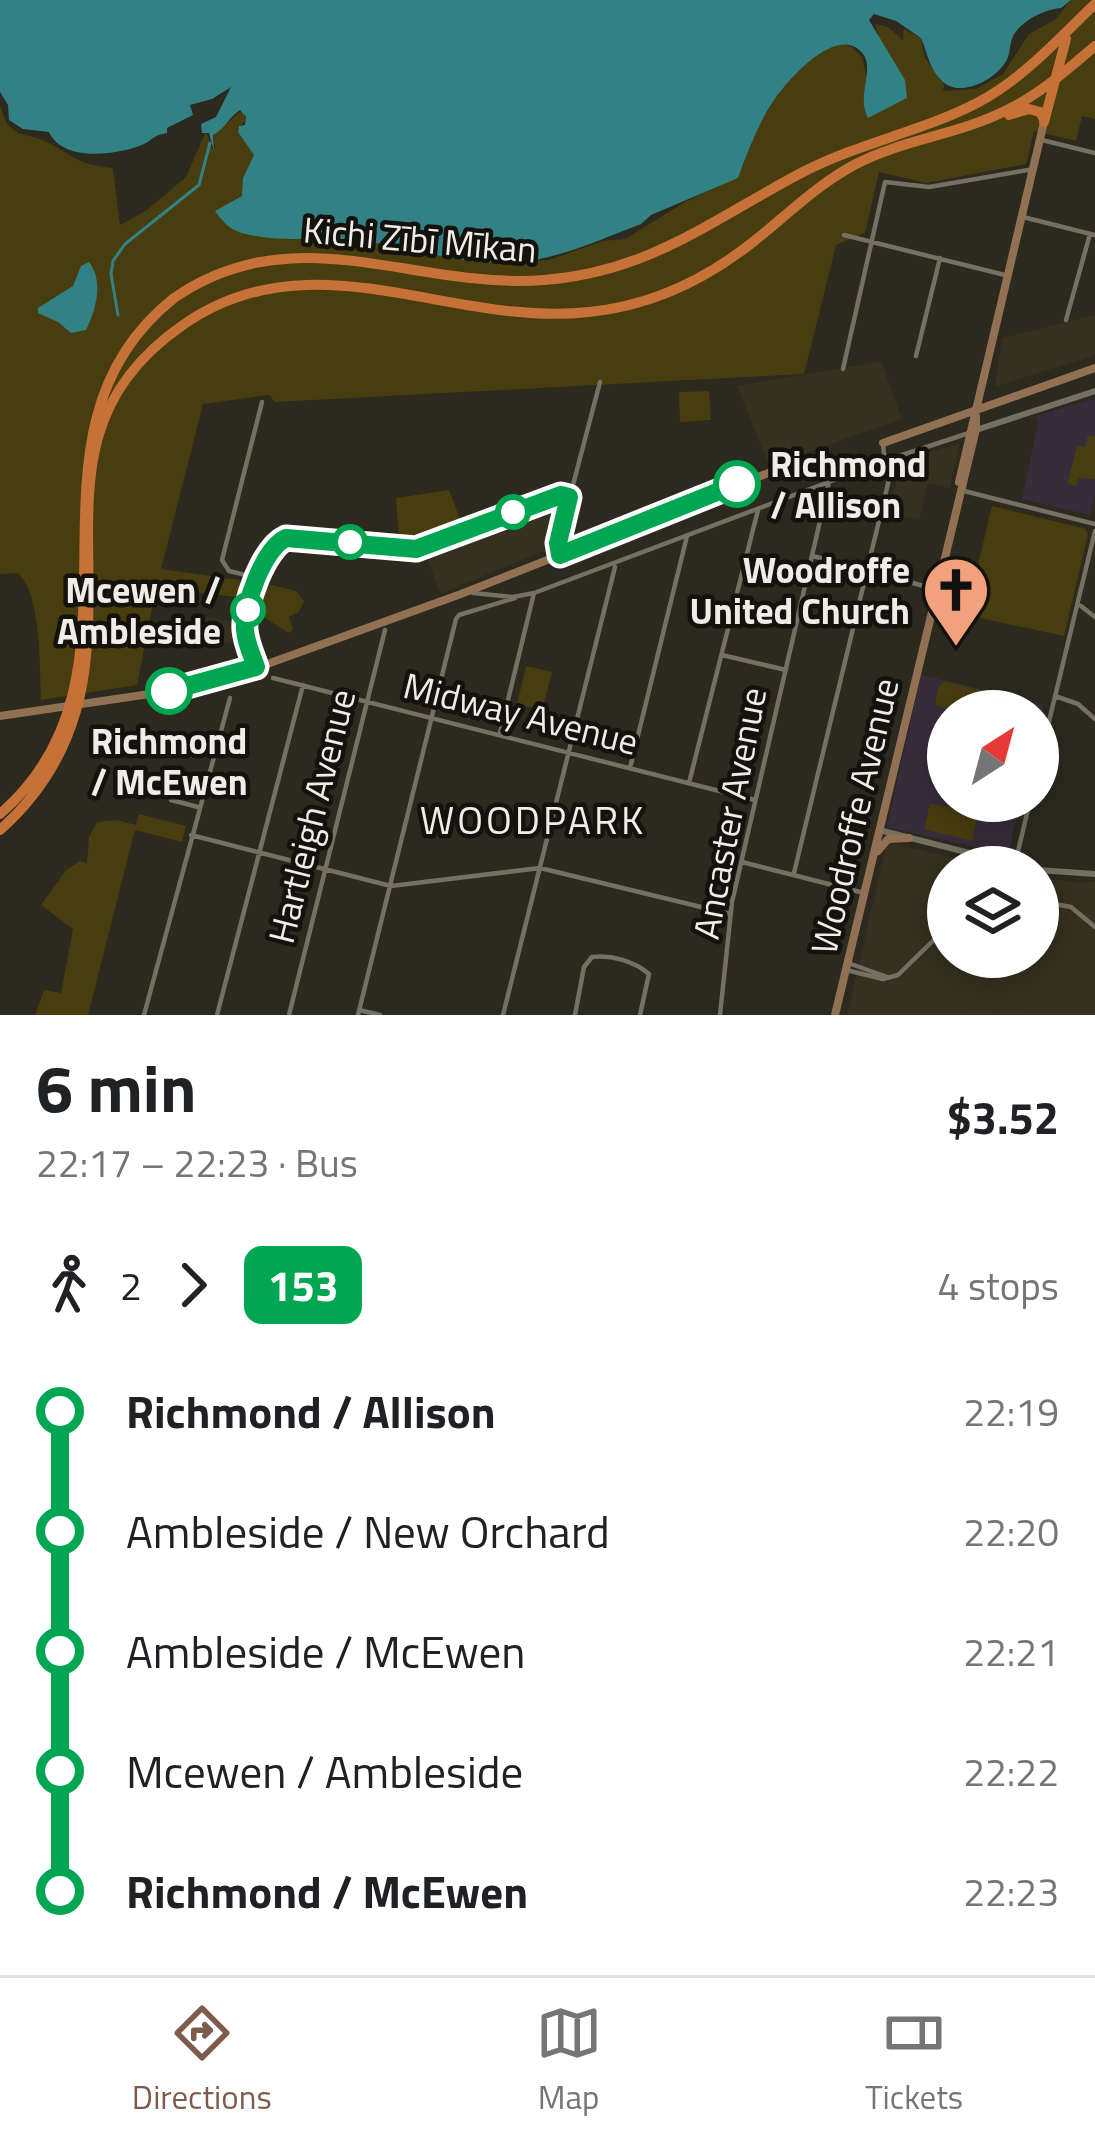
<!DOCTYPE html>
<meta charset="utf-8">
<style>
:root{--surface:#fff;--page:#f2f2f2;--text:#202124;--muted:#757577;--line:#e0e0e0;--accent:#7e5b4c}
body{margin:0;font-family:"Titillium Web",sans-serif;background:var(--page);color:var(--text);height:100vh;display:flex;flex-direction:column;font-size:45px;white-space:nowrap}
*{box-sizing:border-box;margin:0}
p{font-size:39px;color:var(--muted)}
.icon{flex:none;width:66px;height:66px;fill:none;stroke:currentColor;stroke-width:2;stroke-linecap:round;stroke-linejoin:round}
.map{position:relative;height:1015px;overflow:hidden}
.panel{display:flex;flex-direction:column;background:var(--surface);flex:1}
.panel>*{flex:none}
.badge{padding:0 24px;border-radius:18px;font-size:42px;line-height:78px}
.needle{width:78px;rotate:36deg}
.buttons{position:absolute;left:927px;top:690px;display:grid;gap:24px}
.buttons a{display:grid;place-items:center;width:132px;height:132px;border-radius:50%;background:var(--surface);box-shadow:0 6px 30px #0003;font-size:60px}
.map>.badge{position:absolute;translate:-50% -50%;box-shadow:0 0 0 6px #fff}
.legs{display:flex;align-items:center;gap:18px;height:132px;padding:0 36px;font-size:39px}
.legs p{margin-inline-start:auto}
.headline{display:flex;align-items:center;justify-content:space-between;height:204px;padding:0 36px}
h1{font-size:66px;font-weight:700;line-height:90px}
ul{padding:0 36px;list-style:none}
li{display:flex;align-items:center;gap:42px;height:120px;font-size:45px}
li i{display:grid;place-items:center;width:18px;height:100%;margin:0 15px;background:currentColor}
li i::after{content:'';width:30px;height:30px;margin:-15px;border:9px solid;border-radius:50%;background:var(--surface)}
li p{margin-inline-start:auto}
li:first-child i{background:linear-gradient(#0000 50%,currentColor 0)}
li:last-child i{background:linear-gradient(currentColor 50%,#0000 0)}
.dock{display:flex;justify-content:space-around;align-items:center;height:168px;border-top:3px solid var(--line);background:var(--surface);font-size:33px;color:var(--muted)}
.dock a{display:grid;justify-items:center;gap:6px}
.dock .active{color:var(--accent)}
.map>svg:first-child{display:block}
.built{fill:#35301f}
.education{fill:#372c3b}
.green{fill:#483d0f}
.water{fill:#328184}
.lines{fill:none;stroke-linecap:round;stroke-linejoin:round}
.stream{stroke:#328184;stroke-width:3}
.minor{stroke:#747063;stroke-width:4.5}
.tertiary{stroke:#747063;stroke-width:6}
.secondary{stroke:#927053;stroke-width:8}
.trunk{stroke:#c57138;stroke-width:10}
.line-1-casing{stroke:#fff;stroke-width:27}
.line-1{stroke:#00a651;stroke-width:18}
.stop-1-dot{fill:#fff;stroke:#00a651;stroke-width:6}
.labels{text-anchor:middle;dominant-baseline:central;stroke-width:9;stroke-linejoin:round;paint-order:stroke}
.street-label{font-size:36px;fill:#efede5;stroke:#13120d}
.stop-label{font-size:36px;font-weight:bold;fill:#efede5;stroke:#13120d;text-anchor:start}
.poi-label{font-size:36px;font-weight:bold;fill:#efede5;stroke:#13120d;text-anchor:end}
.neighbourhood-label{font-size:39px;letter-spacing:3px;fill:#efede5;stroke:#13120d}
</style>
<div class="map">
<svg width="1095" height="1015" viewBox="0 0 1095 1015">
<rect width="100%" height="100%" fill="#2c291e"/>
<path class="built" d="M1095,315V355L995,387L1002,338Z
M881,361L902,419L769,466L737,386Z
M960,443L950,488L928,483L919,520L889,513L901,461Z
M559,504L546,550L440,594L426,554Z
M206,617L239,623L234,644L202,637Z
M887,842L992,867H948V957H1038V878L1082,883L1095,881V1015H847Z"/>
<path class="education" d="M1095,399V494L1090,515L1022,499L1038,423L1036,416Z
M921,675L1044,704L1038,730V711H948V801H1021L1008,854L887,827Z"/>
<path class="green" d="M1071,0H1095V119L1082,116L1076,141L1034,131L1026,164L926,183L879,172L865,233L836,245L804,374L275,402L269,395L203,404L161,569L240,580L238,597L156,588L137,685L41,700C40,669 41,593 18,573L0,574V105C10,142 22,129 49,143C78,159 77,164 113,168L120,225L147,210L186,177L206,131L212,149L215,148L213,135L242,110L246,120L237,130L255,155L243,178V196L235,203L336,237L508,262L549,260L603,241L625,239L687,201L731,180L743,165L754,135L782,84L824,49L843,44L852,47L862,57L866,75L869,66L862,51L879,37L875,24L888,27L903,40L904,29L921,38L925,58L944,85L943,91L976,89L1003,74L1029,34L1056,19Z
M709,391L711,420L680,422L679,392Z
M1088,435L1095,436V479L1078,478L1076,486L1067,484L1077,446L1085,447Z
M449,490L462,524L418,542L399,540L396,498Z
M992,506L1086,529L1088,534L1064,636L966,615Z
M271,585L296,591L304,601L299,612L289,617L293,629L289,633L260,615L265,591Z
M526,666L552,672L542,711L517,704Z
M944,681L1013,698L1011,705L1002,703L999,711H953L935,705L938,688Z
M930,803L978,815L972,841L924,829Z
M139,814L186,826L182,842L135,830L88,1015H35L44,990L61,993L73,929L41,905L66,870L80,861L87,863L89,837L97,822L116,820L136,825Z"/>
<path class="water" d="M0,0H1071L1061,8C1045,9 1021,21 1013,36C1009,45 1011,54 1005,63C993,81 958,99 941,80C928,66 928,54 921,38L896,21L874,14L869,20L905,80L907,98L868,118C856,96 875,69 863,54C838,22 788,80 774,100C759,122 747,153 738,178L651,215L641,224C601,239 560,259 517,262C460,267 401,243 343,239C309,237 277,243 242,233C229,229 223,222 215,211L242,196L243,178L254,155L238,132L239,126L245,125L246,117L240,110C228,118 224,130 213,135L214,151L209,133H202L201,124L216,117L231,87L212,99L190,105L193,115L167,128V133C154,135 152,140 144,144C119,155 63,163 49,132L23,129L9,120L8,105L0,92Z
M89,262C104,281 96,310 86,330L71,333L58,322L38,313V308L73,286L81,266Z"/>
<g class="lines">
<path class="stream" d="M118,315L111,274L113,261L125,244L199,185L210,143"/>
<path class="minor" d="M1042,140L1095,153
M1023,217L1095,235
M844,235L1009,276
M1066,320L1090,234
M916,356L940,258
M843,369L885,182L929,187L1034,169
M964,491L1095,524
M560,555L562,527L600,382
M813,556L935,589
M258,578L229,571L222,560L262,402
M473,593L513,597L534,593L887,460L969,433
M1081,606L1095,617
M722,655L786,670
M256,667L245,623L264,561L277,542L299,536L421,548L561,495L569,497
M273,678L755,800
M1055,696L1078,704L1095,719
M500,733L534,593
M1038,767L1095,531
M630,768L687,536
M175,783L171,800L198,807
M689,783L758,510
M191,835L391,886L540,868L730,914
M742,862L864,893
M1015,864L1030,801
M794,873L892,467L884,454L883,444
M1038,901L1071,907L1095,927
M851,964L890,978
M846,970L883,979L898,975L948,926
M359,1010L380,1015
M144,1015L230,698
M217,1015L303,685
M289,1015L385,630
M358,1015L456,619L459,615L515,598
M503,1015L615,567
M575,1015L584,967L592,957C612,955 634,961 649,974L640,1015
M720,1015L732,902L829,482"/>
<path class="tertiary" d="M973,431L1095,391
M879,830L1025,867
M1038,870L1095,874"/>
<path class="secondary" d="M883,443L1095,368
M959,482L1044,122
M0,716L170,691L270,663L461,594L786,466L823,458L881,462
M878,851L888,839L909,838
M835,1015L976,429V416"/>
<path class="trunk" d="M1009,115L1029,109L1040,112L1044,119
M1044,122L1066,39
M0,814C167,670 0,436 174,298C295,214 414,290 544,280C649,272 712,220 801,173C858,143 921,132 977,103C1023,79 1058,39 1095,4
M0,830C52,784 80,724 86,656C99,528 53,415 183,325C313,234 449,328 589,312C650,306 705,280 753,242C786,216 817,185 854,165C903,139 958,135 1007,110C1040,94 1067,70 1095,46"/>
</g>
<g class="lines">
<g class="line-1-casing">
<path id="line-1" d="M169,691L256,667C252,655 246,643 245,630C243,605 264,548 286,538L416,549L561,495L569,497L558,543L560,555L737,484"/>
</g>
<use href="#line-1" class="line-1"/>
</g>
<defs>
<g id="church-pin" transform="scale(3.45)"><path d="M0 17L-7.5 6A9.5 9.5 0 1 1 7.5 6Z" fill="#f1a17c" stroke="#13120d"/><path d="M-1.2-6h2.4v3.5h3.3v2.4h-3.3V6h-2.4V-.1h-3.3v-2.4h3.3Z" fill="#111"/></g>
</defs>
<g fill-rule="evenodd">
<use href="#church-pin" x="956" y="590"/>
</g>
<g class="stop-1-dot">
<circle cx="737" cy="484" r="21"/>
<circle cx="513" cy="512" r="15"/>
<circle cx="350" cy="542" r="15"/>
<circle cx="248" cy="610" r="15"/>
<circle cx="169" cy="691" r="21"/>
</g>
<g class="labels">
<g class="street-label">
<text transform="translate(420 239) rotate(5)">Kichi Zībī Mīkan</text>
<text transform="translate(521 713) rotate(14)">Midway Avenue</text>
<text transform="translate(729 813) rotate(-79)">Ancaster Avenue</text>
<text transform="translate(311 816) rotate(-76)">Hartleigh Avenue</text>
<text transform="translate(854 816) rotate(-77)">Woodroffe Avenue</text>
</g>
<g class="stop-label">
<text x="770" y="463">Richmond<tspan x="770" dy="41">/ Allison</tspan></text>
<text x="221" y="589" text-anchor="end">Mcewen /<tspan x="221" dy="41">Ambleside</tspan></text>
<text x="169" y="740" text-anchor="middle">Richmond<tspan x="169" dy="41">/ McEwen</tspan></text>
</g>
<g class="poi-label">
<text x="910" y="569">Woodroffe<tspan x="910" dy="41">United Church</tspan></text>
</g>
<g class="neighbourhood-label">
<text x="533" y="819">WOODPARK</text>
</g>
</g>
</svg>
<div class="buttons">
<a><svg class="needle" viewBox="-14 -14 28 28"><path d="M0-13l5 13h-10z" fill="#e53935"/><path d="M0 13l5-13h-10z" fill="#757577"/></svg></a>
<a><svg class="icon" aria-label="layers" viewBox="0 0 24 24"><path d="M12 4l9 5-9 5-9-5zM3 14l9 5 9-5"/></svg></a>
</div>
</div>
<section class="panel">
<div class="headline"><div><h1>6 min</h1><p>22:17 – 22:23 · Bus</p></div><b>$3.52</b></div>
<div class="legs"><svg class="icon" aria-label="walk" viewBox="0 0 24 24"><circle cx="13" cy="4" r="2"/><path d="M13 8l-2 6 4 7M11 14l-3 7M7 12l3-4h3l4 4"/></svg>2<svg class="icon" aria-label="forward" viewBox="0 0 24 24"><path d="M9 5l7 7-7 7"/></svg><b class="badge" style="background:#00a651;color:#fff">153</b><p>4 stops</p></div>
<ul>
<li><i style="color:#00a651"></i><b>Richmond / Allison</b><p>22:19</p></li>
<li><i style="color:#00a651"></i><span>Ambleside / New Orchard</span><p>22:20</p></li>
<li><i style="color:#00a651"></i><span>Ambleside / McEwen</span><p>22:21</p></li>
<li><i style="color:#00a651"></i><span>Mcewen / Ambleside</span><p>22:22</p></li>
<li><i style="color:#00a651"></i><b>Richmond / McEwen</b><p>22:23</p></li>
</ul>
</section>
<nav class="dock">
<a class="active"><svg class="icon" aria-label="directions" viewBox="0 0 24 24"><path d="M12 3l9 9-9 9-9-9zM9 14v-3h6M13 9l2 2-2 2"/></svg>Directions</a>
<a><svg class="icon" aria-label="map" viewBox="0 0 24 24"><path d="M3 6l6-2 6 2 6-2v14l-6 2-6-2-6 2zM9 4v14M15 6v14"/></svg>Map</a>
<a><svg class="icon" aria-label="tickets" viewBox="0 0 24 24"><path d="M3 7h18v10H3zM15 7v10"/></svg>Tickets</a>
</nav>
